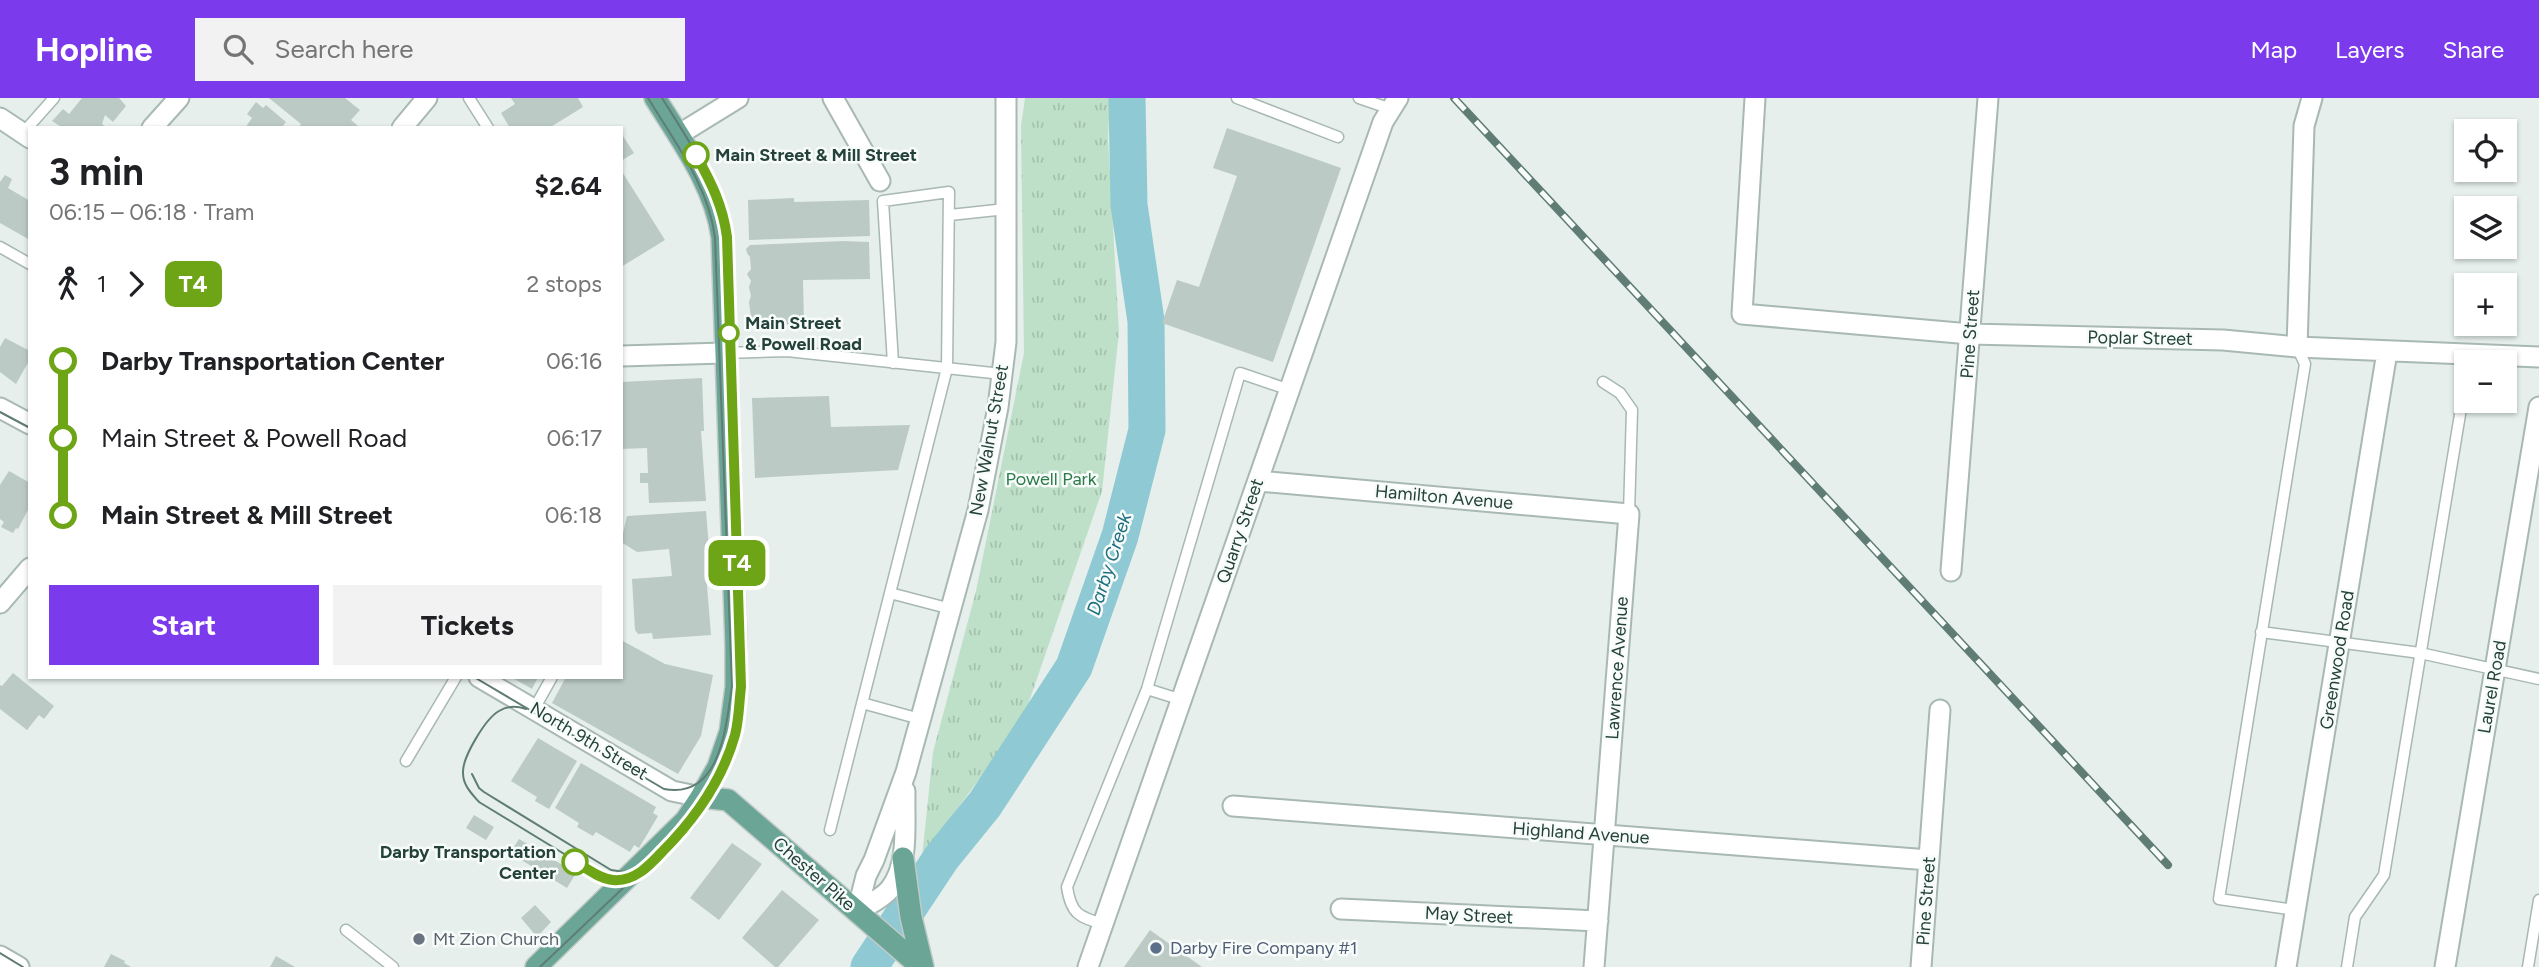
<!DOCTYPE html>
<meta charset="utf-8">
<style>
:root{--surface:#fff;--page:#f2f2f2;--text:#202124;--muted:#757577;--accent:#7c3aed}
body{margin:0;font-family:Figtree,sans-serif;background:var(--page);color:var(--text);height:100vh;display:flex;flex-direction:column;font-size:26px;white-space:nowrap}
*{box-sizing:border-box;margin:0}
p{font-size:23px;color:var(--muted)}
.icon{flex:none;width:38px;height:38px;fill:none;stroke:currentColor;stroke-width:2;stroke-linecap:round;stroke-linejoin:round}
.map{position:relative;flex:1;overflow:hidden}
.details{position:absolute;left:28px;top:28px;width:595px;height:553px;display:flex;flex-direction:column;background:var(--surface);border-radius:0px;box-shadow:0 2px 5px #0004}
.details>*{flex:none}
.badge{padding:0 14px;border-radius:10px;font-size:24px;line-height:46px}
.fabs{position:absolute;left:2454px;top:21px;display:grid;gap:14px}
.fabs a{display:grid;place-items:center;width:63px;height:63px;border-radius:0px;background:var(--surface);box-shadow:0 2px 5px #0004;font-size:35px}
.map>.badge{position:absolute;translate:-50% -50%;box-shadow:0 0 0 4px #fff}
.legs{display:flex;align-items:center;gap:10px;height:77px;padding:0 21px;font-size:23px}
.legs p{margin-inline-start:auto}
.headline{display:flex;align-items:center;justify-content:space-between;height:119px;padding:0 21px}
h1{font-size:38px;font-weight:700;line-height:52px}
.action{display:flex;gap:14px;margin-top:auto;padding:14px 21px}
.action a{flex:1;height:80px;border-radius:0px;background:var(--accent);color:#fff;font-size:28px;font-weight:700;line-height:80px;text-align:center}
.action a+a{background:var(--page);color:var(--text)}
ul{padding:0 21px;list-style:none}
li{display:flex;align-items:center;gap:24px;height:77px;font-size:26px}
li i{display:grid;place-items:center;width:10px;height:100%;margin:0 9px;background:currentColor}
li i::after{content:'';width:18px;height:18px;margin:-9px;border:5px solid;border-radius:50%;background:var(--surface)}
li p{margin-inline-start:auto}
li:first-child i{background:linear-gradient(#0000 50%,currentColor 0)}
li:last-child i{background:linear-gradient(currentColor 50%,#0000 0)}
header{display:flex;align-items:center;gap:42px;box-sizing:border-box;height:98px;padding:0 35px;background:var(--accent);color:#fff}
header strong{font-size:33px}
nav{display:flex;gap:38px;margin-inline-start:auto;font-size:24px}
.search{width:490px;height:63px;background:var(--page);display:flex;align-items:center;gap:18px;box-sizing:border-box;padding:0 24px;border-radius:0px;color:var(--muted);font-size:26px}
.map>svg:first-child{display:block}
.park{fill:url(#park-tufts)}
.lines{fill:none;stroke-linecap:round;stroke-linejoin:round}
.river{stroke:#8ec9d4;stroke-width:37}
.building{fill:#bbcac4}
.lane-casing{stroke:#a8b8b2;stroke-width:13}
.street-casing{stroke:#a8b8b2;stroke-width:23}
.primary-casing{stroke:#c2cac8;stroke-width:24}
.lane{stroke:#fff;stroke-width:10}
.street{stroke:#fff;stroke-width:19}
.primary{stroke:#6aa596;stroke-width:21}
.tram{stroke:#5f7d75;stroke-width:2}
.rail-casing{stroke:#5f7d75;stroke-width:8}
.rail{stroke:#f7fbf9;stroke-width:5;stroke-dasharray:16;stroke-linecap:butt}
.line-1-casing{stroke:#fff;stroke-width:16}
.line-1{stroke:#6ea516;stroke-width:10}
.stop-1-dot{fill:#fff;stroke:#6ea516;stroke-width:3.5}
.worship-dot{fill:#6b7280;stroke:#f7fbf9;stroke-width:2.5}
.service-dot{fill:#5c6f8a;stroke:#f7fbf9;stroke-width:2.5}
.labels{text-anchor:middle;dominant-baseline:central;stroke-width:5;stroke-linejoin:round;paint-order:stroke}
.stop-label{font-size:18px;font-weight:bold;fill:#24423a;stroke:#f7fbf9;text-anchor:start}
.street-label{font-size:18px;fill:#24423a;stroke:#f7fbf9}
.park-label{font-size:18px;fill:#2d7a4b;stroke:#f7fbf9}
.worship-label{font-size:18px;fill:#5b616d;stroke:#f7fbf9;text-anchor:start}
.service-label{font-size:18px;fill:#4e5e75;stroke:#f7fbf9;text-anchor:start}
.water-label{font-size:19px;font-style:italic;fill:#1c6f80;stroke:#f7fbf9}
</style>
<header>
<strong>Hopline</strong>
<div class="search"><svg class="icon" aria-label="search" viewBox="0 0 24 24"><circle cx="10" cy="10" r="6"/><path d="M15 15l6 6"/></svg>Search here</div>
<nav><a>Map</a><a>Layers</a><a>Share</a></nav>
</header>
<div class="map">
<svg width="2539" height="869" viewBox="0 0 2539 869">
<defs>
<pattern id="park-tufts" width="24" height="20" patternUnits="userSpaceOnUse" patternTransform="scale(1.75)"><rect width="24" height="20" fill="#bfe0c8"/><path d="M3 7l-1-3M5 7V3M7 7l1-3M15 17l-1-3M17 17v-4M19 17l1-3" fill="none" stroke="#a4c1ad"/></pattern>
</defs>
<rect width="100%" height="100%" fill="#e6efeb"/>
<path class="park" d="M1025,0H1110L1108,41L1119,234L1102,393L1023,621L922,759L933,654L976,493L1024,255L1021,28Z"/>
<g class="lines">
<path class="river" d="M869,869L942,759L985,706L1074,569L1120,438L1147,332L1146,223L1129,107L1127,0"/>
</g>
<path class="building" d="M82,0H119L126,8L113,24L105,17L102,26L107,30H63L52,23L63,11L69,16Z
M269,0H345L360,12L351,22L358,28L356,30H298L301,26Z
M511,0H578L583,9L549,30H510L501,15L515,6Z
M256,4L263,10L266,7L286,24L281,30H245L252,20L247,16Z
M1227,30L1341,70L1273,264L1162,225L1177,182L1199,189L1237,78L1213,70Z
M621,35L634,55L621,63Z
M621,72L665,142L621,169Z
M5,77L12,81L8,90L30,103V142L0,125V84Z
M794,100V104L869,102L870,138L749,142L748,102Z
M843,143L869,144L870,181L803,182L804,226L752,228L749,204L751,198L749,189L751,183L747,176L751,171L750,159L747,155L746,151L750,147Z
M5,240L30,253V261L16,286L0,274V249Z
M702,280L704,333H701L706,403L649,405L648,385H640V375H648L647,350L621,351V284Z
M829,298L831,329L910,327L898,372L755,380L752,300Z
M9,373L30,385V408L18,431L16,430L13,435L1,429L4,424L0,421V387Z
M706,413L711,475H706L711,537L653,541L652,535L638,536L635,532L632,481L672,478L669,451L637,454L621,444L627,418Z
M621,542L665,566L713,577L701,638L678,676L552,605L566,579H621Z
M13,575L54,608L44,621L39,617L27,632L0,611V587L2,588Z
M511,579H538L532,591Z
M538,640L577,663L549,711L535,703L537,699L511,683Z
M581,665L656,709L653,715L658,718L639,750L634,747L630,754L596,734L593,738L577,729L579,725L555,710Z
M474,717L494,729L486,742L466,730Z
M519,741L576,775L567,790L510,755Z
M732,745L762,766L719,822L690,800Z
M782,792L819,822L778,869H775L742,840Z
M535,807L551,824L537,839L521,820Z
M1150,832L1202,869H1124Z
M111,856L125,863L124,865L131,869H104Z
M276,858L295,869H270Z"/>
<g class="lines">
<g class="lane-casing">
<path id="lane" d="M469,0L488,30
M1237,0L1338,39
M1359,0L1391,11
M23,35L54,0
M950,117L1006,111
M0,149L30,166
M725,255L787,253L1002,276
M1603,284L1620,295L1632,312L1629,416
M890,495L951,511
M2261,534L2420,555L2539,581
M1147,591L1182,602
M862,605L920,621
M534,611L552,579
M406,663L456,579
M830,732L947,270L949,94L883,103L893,265
M2295,812L2219,801L2305,266L2297,249
M1103,826C1079,819 1071,816 1067,789L1147,591L1240,275L1290,292
M346,832L393,869
M2347,869L2355,819L2384,777L2466,280
M2528,869L2539,802"/>
</g>
<g class="street-casing">
<path id="street" d="M833,0L880,83
M1755,0L1742,216L1970,236L2223,242L2297,249L2539,259
M0,20L30,40
M152,30L179,0
M402,30L427,0
M678,37L738,0
M2297,249L2304,28L2312,0
M621,258L724,255
M0,310L30,326
M1258,383L1629,416L1594,869
M1951,473L1988,0
M0,505L30,470
M479,579L672,693L701,699
M1233,708L1929,762
M1341,811L1598,823
M857,814L866,778L874,762L906,674L978,412L998,309L1006,244V0
M857,814C867,807 882,801 890,791C910,766 904,724 905,693
M0,858L19,869
M1088,869L1383,24L1398,0
M1921,869L1940,612
M2286,869L2387,254
M2445,869L2539,309"/>
</g>
<g class="primary-casing">
<path id="primary" d="M701,699L728,702L921,869
M903,760L911,819L923,869
M536,869L686,722L701,699L718,669L730,634L736,589V548L722,139C715,88 682,43 655,0"/>
</g>
<use href="#lane" class="lane"/>
<use href="#street" class="street"/>
<use href="#primary" class="primary"/>
<path class="tram" d="M662,0C689,43 720,88 727,139L735,393
M0,314L30,330
M474,579L664,691C721,702 726,628 732,588L715,140C709,88 674,43 648,0
M526,611C517,608 507,608 499,613C485,621 462,660 463,675C463,687 471,695 479,704L602,779L620,782L636,777
M472,676L479,690L484,694L611,772L625,774
M0,855L23,869
M540,869L682,734C706,704 731,667 736,627"/>
<g class="rail-casing">
<path id="rail" d="M1454,0L2168,767"/>
</g>
<use href="#rail" class="rail"/>
</g>
<g class="lines">
<g class="line-1-casing">
<path id="line-1" d="M575,764C587,770 599,781 613,782C634,784 649,768 662,754C695,721 722,683 735,637C739,622 739,605 741,589L727,139C723,108 711,84 696,57"/>
</g>
<use href="#line-1" class="line-1"/>
</g>
<g class="stop-1-dot">
<circle cx="696" cy="57" r="12"/>
<circle cx="729" cy="235" r="9"/>
<circle cx="575" cy="764" r="12"/>
</g>
<circle class="worship-dot" cx="419" cy="841" r="7"/>
<circle class="service-dot" cx="1156" cy="850" r="7"/>
<g class="labels">
<g class="stop-label">
<text x="715" y="57">Main Street &amp; Mill Street</text>
<text x="745" y="225">Main Street<tspan x="745" dy="21">&amp; Powell Road</tspan></text>
<text x="556" y="754" text-anchor="end">Darby Transportation<tspan x="556" dy="21">Center</tspan></text>
</g>
<g class="street-label">
<text transform="translate(1970 236) rotate(-86)">Pine Street</text>
<text transform="translate(2140 240) rotate(1)">Poplar Street</text>
<text transform="translate(989 342) rotate(-80)">New Walnut Street</text>
<text transform="translate(1444 399) rotate(5)">Hamilton Avenue</text>
<text transform="translate(1240 433) rotate(-71)">Quarry Street</text>
<text transform="translate(2337 562) rotate(-81)">Greenwood Road</text>
<text transform="translate(1617 570) rotate(-86)">Lawrence Avenue</text>
<text transform="translate(2492 589) rotate(-80)">Laurel Road</text>
<text transform="translate(589 643) rotate(31)">North 9th Street</text>
<text transform="translate(1581 735) rotate(4)">Highland Avenue</text>
<text transform="translate(814 776) rotate(41)">Chester Pike</text>
<text transform="translate(1926 803) rotate(-86)">Pine Street</text>
<text transform="translate(1469 817) rotate(3)">May Street</text>
</g>
<g class="park-label">
<text x="1051" y="381">Powell Park</text>
</g>
<g class="worship-label">
<text x="433" y="841">Mt Zion Church</text>
</g>
<g class="service-label">
<text x="1170" y="850">Darby Fire Company #1</text>
</g>
<g class="water-label">
<text transform="translate(1109 466) rotate(-72)">Darby Creek</text>
</g>
</g>
</svg>
<div class="fabs">
<a><svg class="icon" aria-label="locate" viewBox="0 0 24 24"><circle cx="12" cy="12" r="6"/><path d="M12 2v4M12 18v4M2 12h4M18 12h4"/></svg></a>
<a><svg class="icon" aria-label="layers" viewBox="0 0 24 24"><path d="M12 4l9 5-9 5-9-5zM3 14l9 5 9-5"/></svg></a>
<a>+</a>
<a>−</a>
</div>
<b class="badge" style="left:737px;top:465px;background:#6ea516;color:#fff">T4</b>
<section class="details">
<div class="headline"><div><h1>3 min</h1><p>06:15 – 06:18 · Tram</p></div><b>$2.64</b></div>
<div class="legs"><svg class="icon" aria-label="walk" viewBox="0 0 24 24"><circle cx="13" cy="4" r="2"/><path d="M13 8l-2 6 4 7M11 14l-3 7M7 12l3-4h3l4 4"/></svg>1<svg class="icon" aria-label="forward" viewBox="0 0 24 24"><path d="M9 5l7 7-7 7"/></svg><b class="badge" style="background:#6ea516;color:#fff">T4</b><p>2 stops</p></div>
<ul>
<li><i style="color:#6ea516"></i><b>Darby Transportation Center</b><p>06:16</p></li>
<li><i style="color:#6ea516"></i><span>Main Street &amp; Powell Road</span><p>06:17</p></li>
<li><i style="color:#6ea516"></i><b>Main Street &amp; Mill Street</b><p>06:18</p></li>
</ul>
<div class="action"><a>Start</a><a>Tickets</a></div>
</section>
</div>
